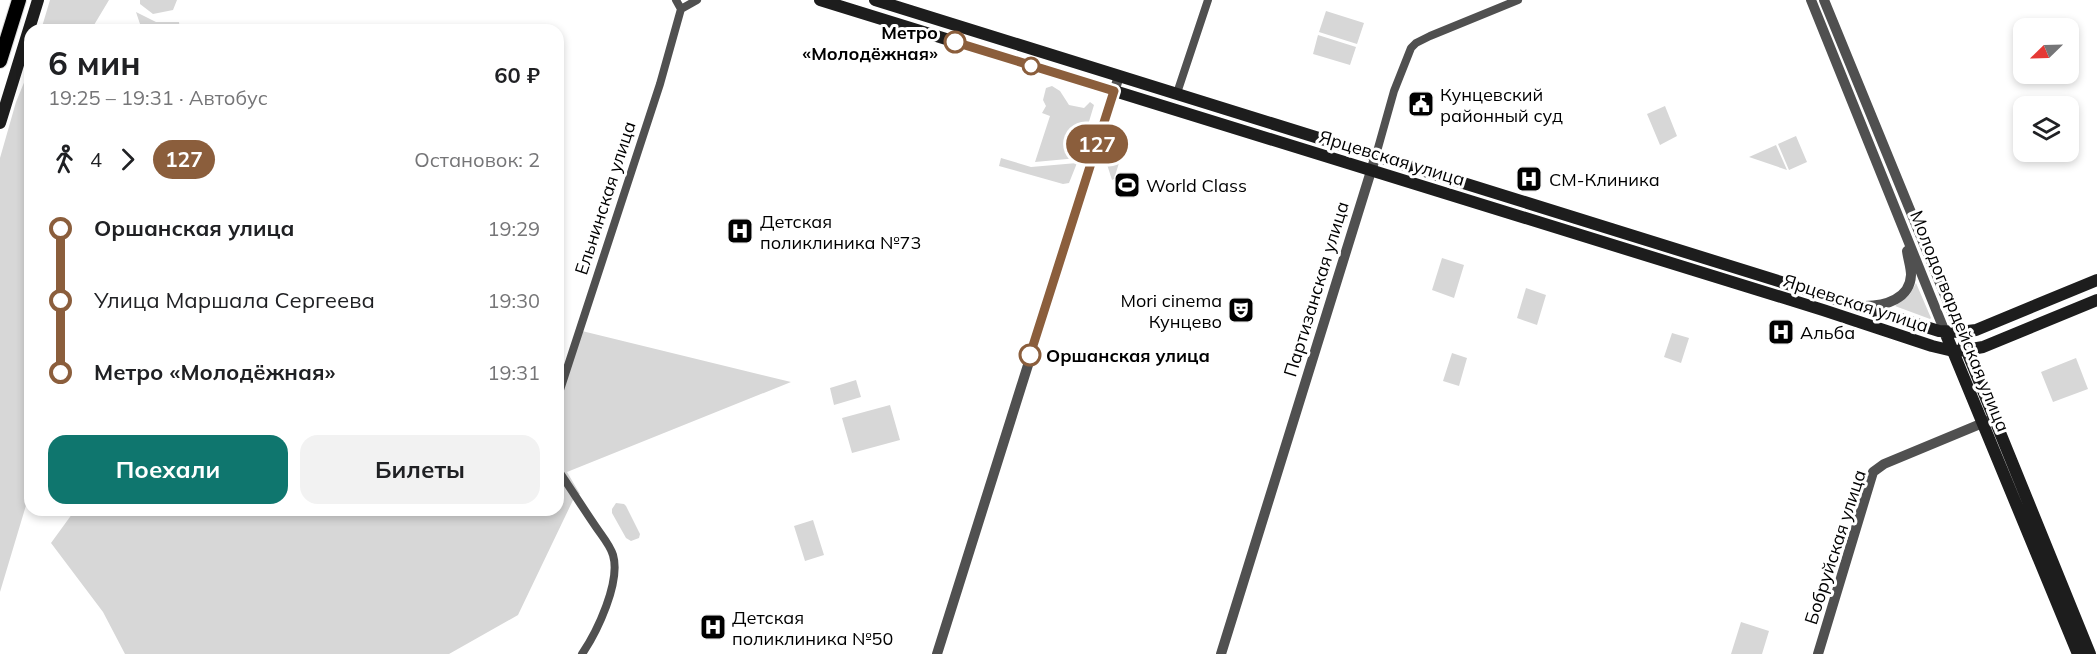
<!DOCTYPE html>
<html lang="ru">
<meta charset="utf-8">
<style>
:root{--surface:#fff;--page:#f2f2f2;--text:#202124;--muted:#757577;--accent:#0f766e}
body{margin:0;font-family:Mulish,sans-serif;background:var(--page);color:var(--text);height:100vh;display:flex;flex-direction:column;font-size:22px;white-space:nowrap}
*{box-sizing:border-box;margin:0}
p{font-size:20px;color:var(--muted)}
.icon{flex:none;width:33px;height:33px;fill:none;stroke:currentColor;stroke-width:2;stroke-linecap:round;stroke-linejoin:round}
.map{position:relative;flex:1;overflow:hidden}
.drawer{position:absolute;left:24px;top:24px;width:540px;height:492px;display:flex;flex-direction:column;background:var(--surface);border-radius:18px;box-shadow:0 3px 9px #0003}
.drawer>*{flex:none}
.badge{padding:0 12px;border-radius:20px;font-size:21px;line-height:39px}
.needle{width:39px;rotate:247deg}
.controls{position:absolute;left:2013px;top:18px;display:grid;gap:12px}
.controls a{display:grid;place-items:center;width:66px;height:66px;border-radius:12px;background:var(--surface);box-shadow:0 3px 9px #0003;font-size:30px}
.map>.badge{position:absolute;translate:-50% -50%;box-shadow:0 0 0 3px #fff}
.legs{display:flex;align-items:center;gap:9px;height:66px;padding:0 24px;font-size:20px}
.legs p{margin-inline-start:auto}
.summary{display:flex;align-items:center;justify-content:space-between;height:102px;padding:0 24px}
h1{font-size:33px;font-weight:700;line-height:45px}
.primary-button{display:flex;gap:12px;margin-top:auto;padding:12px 24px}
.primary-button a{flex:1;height:69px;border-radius:18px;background:var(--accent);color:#fff;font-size:24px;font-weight:700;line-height:69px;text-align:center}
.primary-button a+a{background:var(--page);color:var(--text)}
ul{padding:0 24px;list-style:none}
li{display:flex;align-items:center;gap:21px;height:72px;font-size:22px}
li i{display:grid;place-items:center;width:9px;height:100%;margin:0 8px;background:currentColor}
li i::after{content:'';width:15px;height:15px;margin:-8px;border:4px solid;border-radius:50%;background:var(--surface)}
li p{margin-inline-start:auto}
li:first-child i{background:linear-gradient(#0000 50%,currentColor 0)}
li:last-child i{background:linear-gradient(currentColor 50%,#0000 0)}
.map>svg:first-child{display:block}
.green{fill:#d7d7d7}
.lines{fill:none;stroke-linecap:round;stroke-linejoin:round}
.primary-casing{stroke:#dbdbdb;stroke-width:16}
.minor{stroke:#505050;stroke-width:8}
.tertiary{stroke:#505050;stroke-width:10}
.secondary{stroke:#1d1d1d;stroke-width:12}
.primary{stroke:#000;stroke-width:14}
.line-1-casing{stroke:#fff;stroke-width:14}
.line-1{stroke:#8b5e3c;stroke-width:9}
.stop-1-dot{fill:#fff;stroke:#8b5e3c;stroke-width:3}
.labels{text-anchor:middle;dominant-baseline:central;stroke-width:6;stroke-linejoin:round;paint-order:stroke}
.stop-label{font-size:18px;font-weight:bold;fill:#000;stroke:#fff;text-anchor:end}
.poi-label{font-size:18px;fill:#000;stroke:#fff;text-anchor:start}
.street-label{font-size:18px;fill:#000;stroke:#fff}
</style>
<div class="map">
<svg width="2097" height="654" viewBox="0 0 2097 654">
<rect width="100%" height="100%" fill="#fff"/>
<path class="green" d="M50,0H109L91,30H41Z
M140,0H177L173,10L153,14L140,4Z
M1326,11L1364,23L1357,44L1319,32Z
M136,12L156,22H179L180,30H142Z
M1318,35L1356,47L1350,65L1313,54Z
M30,68V492L0,592V158L16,102Z
M1052,86L1060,91L1069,105L1084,108L1090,102L1094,105L1078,158L1035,162L1050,116L1042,113L1046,106L1043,100L1046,88Z
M1665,106L1677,136L1660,145L1647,114Z
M1796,136L1807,162L1789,170L1778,144Z
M1108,142L1123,150L1114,179L1112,180L1104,155Z
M1776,145L1787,170L1749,157Z
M1001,158L1031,167L1077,163L1069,183L1063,184L999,166Z
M1442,258L1464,265L1454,298L1432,290Z
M1324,275L1307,329L1301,327L1315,276Z
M1916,283L1931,318L1930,319L1895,306L1910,294Z
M1526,288L1546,295L1537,325L1517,318Z
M582,331L791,382L567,472L580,494L574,498L518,615L449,654H125L103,612L51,543L75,510H558V397Z
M1672,333L1689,338L1681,363L1664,357Z
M1452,353L1467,358L1459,386L1443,381Z
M2076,358L2088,389L2053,402L2041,372Z
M856,380L861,397L834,405L830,388Z
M890,405L900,440L852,453L842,418Z
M616,503L624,504L626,506L640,534L639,538L631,541L626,538L612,513V509Z
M813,520L824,555L805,561L794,526Z
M1741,622L1769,631L1762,654H1731Z"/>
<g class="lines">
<g class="primary-casing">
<path id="primary" d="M0,61L19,0"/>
</g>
<path class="minor" d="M676,0L681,9
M681,9L697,0
M1177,93L1208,0
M1376,155L1394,91L1411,48L1416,43L1430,36L1518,0
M558,396L660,84L681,9
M558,470C571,489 583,508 596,527C602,536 610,545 613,555C621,582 597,632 582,654"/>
<path class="tertiary" d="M1811,0L1945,332
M1824,0L1960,332
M1865,306C1885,306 1910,299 1911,275C1911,267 1908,259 1907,251
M937,654L1119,76
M1221,654L1376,155
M1818,654L1873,472L1884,464L1990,420"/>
<path class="secondary" d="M820,0L1823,310L1932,346L1953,351L1966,350L1983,347L2097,300
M875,0L1939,331L1960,332L1976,330L2097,280
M0,123L38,0
M1945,332L2078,654
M1964,344L2090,654"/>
<use href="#primary" class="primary"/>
</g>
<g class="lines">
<g class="line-1-casing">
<path id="line-1" d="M955,42L1114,91L1030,355"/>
</g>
<use href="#line-1" class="line-1"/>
</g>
<defs>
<g id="civic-square" transform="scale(1.35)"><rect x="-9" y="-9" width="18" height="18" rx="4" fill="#000" stroke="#fff"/><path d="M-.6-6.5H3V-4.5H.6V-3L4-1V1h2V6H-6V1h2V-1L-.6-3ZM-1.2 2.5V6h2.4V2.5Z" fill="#fff"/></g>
<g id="hospital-square" transform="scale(1.35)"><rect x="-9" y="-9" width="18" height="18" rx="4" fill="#000" stroke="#fff"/><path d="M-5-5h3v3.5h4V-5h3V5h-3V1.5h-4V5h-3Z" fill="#fff"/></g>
<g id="stadium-square" transform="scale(1.35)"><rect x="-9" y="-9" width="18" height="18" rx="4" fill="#000" stroke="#fff"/><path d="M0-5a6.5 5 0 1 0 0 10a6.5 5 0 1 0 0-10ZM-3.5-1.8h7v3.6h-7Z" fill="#fff"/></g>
<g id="theatre-square" transform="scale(1.35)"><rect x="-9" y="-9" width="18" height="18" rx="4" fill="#000" stroke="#fff"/><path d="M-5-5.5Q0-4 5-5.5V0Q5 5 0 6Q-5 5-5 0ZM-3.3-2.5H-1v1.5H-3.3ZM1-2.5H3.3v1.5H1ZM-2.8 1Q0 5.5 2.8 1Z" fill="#fff"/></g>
</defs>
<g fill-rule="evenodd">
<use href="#civic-square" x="1421" y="104"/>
<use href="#hospital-square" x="1529" y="179"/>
<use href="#stadium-square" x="1127" y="185"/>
<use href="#hospital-square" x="740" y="231"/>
<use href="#theatre-square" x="1241" y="310"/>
<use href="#hospital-square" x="1781" y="332"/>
<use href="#hospital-square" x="713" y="627"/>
</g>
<g class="stop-1-dot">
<circle cx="955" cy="42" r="10"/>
<circle cx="1031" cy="66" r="8"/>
<circle cx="1030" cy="355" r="10"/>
</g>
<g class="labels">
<g class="stop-label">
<text x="938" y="32">Метро<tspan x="938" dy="21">«Молодёжная»</tspan></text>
<text x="1046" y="355" text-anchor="start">Оршанская улица</text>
</g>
<g class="poi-label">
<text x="1440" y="94">Кунцевский<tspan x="1440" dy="21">районный суд</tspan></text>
<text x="1549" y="179">СМ-Клиника</text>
<text x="1146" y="185">World Class</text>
<text x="760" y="221">Детская<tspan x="760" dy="21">поликлиника №73</tspan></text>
<text x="1222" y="300" text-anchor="end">Mori cinema<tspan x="1222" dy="21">Кунцево</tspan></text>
<text x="1800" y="332">Альба</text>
<text x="732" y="617">Детская<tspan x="732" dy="21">поликлиника №50</tspan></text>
</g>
<g class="street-label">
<text transform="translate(1392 158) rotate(17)">Ярцевская улица</text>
<text transform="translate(605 198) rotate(-72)">Ельнинская улица</text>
<text transform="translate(1316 289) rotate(-73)">Партизанская улица</text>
<text transform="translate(1856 303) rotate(18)">Ярцевская улица</text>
<text transform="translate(1960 321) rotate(68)">Молодогвардейская улица</text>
<text transform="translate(1835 547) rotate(-72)">Бобруйская улица</text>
</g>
</g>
</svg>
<div class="controls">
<a><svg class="needle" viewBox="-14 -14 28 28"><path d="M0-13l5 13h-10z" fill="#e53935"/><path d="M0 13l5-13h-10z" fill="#757577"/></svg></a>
<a><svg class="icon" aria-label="layers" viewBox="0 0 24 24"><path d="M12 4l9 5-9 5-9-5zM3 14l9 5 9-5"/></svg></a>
</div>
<b class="badge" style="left:1097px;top:144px;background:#8b5e3c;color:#fff">127</b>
<section class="drawer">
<div class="summary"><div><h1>6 мин</h1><p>19:25 – 19:31 · Автобус</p></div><b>60 ₽</b></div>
<div class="legs"><svg class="icon" aria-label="walk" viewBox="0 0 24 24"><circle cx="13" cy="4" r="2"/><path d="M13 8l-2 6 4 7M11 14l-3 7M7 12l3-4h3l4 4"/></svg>4<svg class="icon" aria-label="forward" viewBox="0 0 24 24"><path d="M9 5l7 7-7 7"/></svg><b class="badge" style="background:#8b5e3c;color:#fff">127</b><p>Остановок: 2</p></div>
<ul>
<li><i style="color:#8b5e3c"></i><b>Оршанская улица</b><p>19:29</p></li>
<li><i style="color:#8b5e3c"></i><span>Улица Маршала Сергеева</span><p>19:30</p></li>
<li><i style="color:#8b5e3c"></i><b>Метро «Молодёжная»</b><p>19:31</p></li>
</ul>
<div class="primary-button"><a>Поехали</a><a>Билеты</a></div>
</section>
</div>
